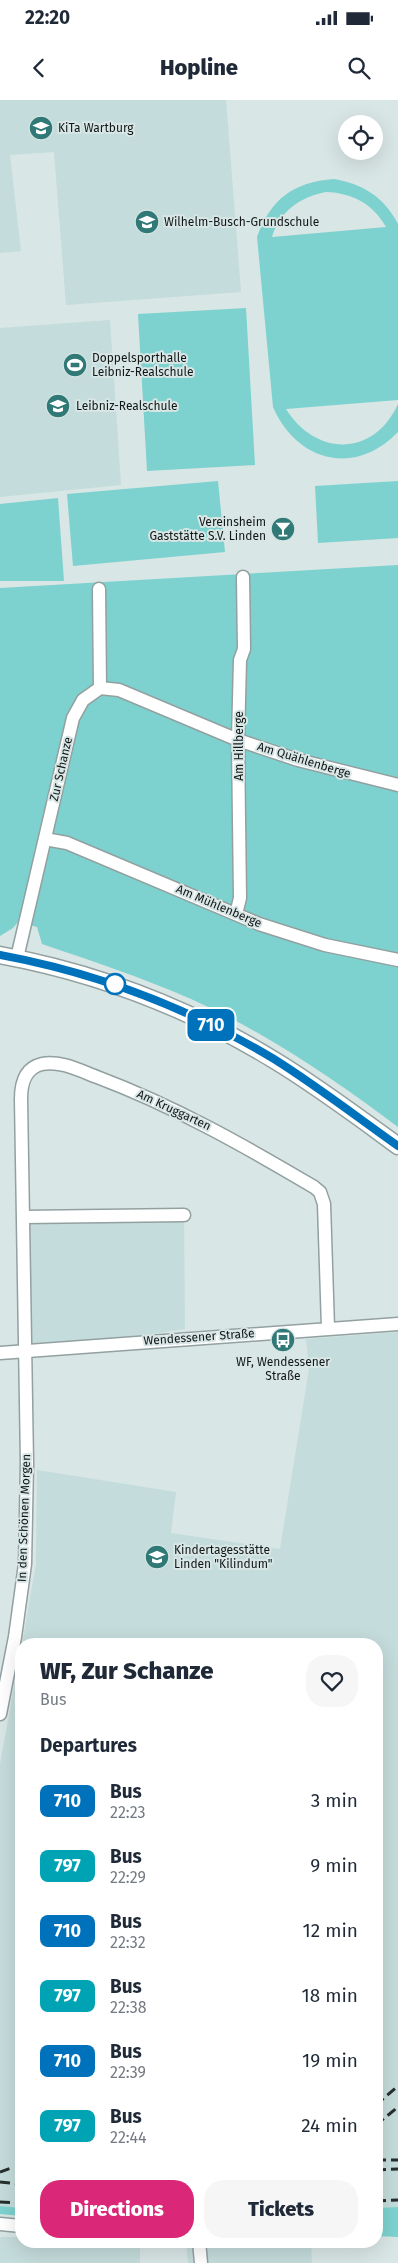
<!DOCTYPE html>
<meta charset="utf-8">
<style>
:root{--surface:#fff;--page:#f6f6f7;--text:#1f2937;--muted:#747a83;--accent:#db2777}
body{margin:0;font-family:"Fira Sans",sans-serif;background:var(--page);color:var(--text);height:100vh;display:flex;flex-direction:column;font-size:19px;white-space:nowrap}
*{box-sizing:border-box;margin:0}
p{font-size:16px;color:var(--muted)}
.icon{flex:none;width:28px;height:28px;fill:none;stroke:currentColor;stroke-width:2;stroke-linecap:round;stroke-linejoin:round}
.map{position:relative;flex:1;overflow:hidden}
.side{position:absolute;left:15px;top:1538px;width:368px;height:610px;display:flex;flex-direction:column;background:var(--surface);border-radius:20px;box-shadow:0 5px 20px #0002}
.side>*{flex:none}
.badge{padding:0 10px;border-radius:8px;font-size:18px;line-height:32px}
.controls{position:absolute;left:338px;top:15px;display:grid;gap:10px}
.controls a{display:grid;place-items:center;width:45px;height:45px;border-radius:50%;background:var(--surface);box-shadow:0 5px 20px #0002;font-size:25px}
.map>.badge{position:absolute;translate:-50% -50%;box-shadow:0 0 0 2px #fff}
h2{padding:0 25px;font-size:19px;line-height:45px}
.round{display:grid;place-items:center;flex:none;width:52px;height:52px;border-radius:20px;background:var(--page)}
.headline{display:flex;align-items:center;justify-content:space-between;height:85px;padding:0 25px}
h1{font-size:24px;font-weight:800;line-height:38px}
.button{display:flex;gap:10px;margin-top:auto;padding:10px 25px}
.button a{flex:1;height:58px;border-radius:20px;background:var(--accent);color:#fff;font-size:20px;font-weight:800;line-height:58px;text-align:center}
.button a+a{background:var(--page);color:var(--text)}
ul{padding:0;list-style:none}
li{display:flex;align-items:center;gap:15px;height:65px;padding:0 25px}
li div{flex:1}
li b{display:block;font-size:19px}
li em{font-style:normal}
li .badge{min-width:55px;font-weight:700;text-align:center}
.status{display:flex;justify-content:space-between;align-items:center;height:35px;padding:0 25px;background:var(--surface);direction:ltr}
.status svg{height:14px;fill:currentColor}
header{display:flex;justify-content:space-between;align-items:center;height:65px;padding:0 25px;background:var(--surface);font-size:22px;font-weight:800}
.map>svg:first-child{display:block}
.built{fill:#c4dcdb}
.green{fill:#7dd2cf;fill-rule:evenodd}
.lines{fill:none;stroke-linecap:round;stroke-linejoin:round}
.minor-casing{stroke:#93a0a0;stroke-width:15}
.major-casing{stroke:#93a0a0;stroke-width:19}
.minor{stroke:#fff;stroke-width:12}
.major{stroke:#fff;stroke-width:16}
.rail{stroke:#272e2d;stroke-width:3;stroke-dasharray:10 5;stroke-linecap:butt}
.line-casing{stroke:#fff;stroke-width:11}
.line{stroke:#0072bc;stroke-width:8}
.stop-dot{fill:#fff;stroke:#0072bc;stroke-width:2.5}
.labels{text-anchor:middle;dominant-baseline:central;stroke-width:4;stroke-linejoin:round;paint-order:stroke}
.poi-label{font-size:12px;fill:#111716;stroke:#d8e6e5;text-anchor:start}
.street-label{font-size:12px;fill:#111716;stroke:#d8e6e5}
</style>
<div class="status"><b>22:20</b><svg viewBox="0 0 49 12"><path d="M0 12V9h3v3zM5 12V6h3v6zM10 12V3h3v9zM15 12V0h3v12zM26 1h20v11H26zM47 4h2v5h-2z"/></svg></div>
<header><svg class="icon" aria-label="back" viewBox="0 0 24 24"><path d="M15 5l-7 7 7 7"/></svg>Hopline<svg class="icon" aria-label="search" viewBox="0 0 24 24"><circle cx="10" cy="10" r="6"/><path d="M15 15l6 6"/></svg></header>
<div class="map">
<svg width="398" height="2163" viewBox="0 0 398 2163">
<rect width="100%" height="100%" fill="#d8e6e5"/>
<path class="built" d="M0,0H226L241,192L66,205L54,52L10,55L21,151L0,153Z
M110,220L121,385L0,397V228Z
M184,1115L185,1229L44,1251H24L23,1117Z
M398,1232V2107L376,2108V1544H22L36,1464L37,1370L176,1392L171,1433L280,1449L309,1269L306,1239Z
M21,1549V2108L0,2106V1664Z
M0,2137H21V2141H140V2163H0Z
M186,2141H311L312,2163H188Z"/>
<path class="green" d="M334,79C363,84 384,97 398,124V300L286,309C316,357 374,357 398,304V332C355,377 297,362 273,307L257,137C271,99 293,82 334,79ZM326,92C353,93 373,104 386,127L272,137C280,111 300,97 326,92Z
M246,208L255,365L147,371L138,214Z
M218,381L225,452L73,466L67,394Z
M398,381V438L318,443L315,386Z
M58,398L64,481H0V404Z
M398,465V1027C334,979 265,932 191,899C143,878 92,861 42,844L37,827L18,822L13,828L0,836V488Z
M0,2106L21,2108V2116L0,2114Z
M398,2107V2137L376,2136V2108Z"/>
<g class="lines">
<g class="minor-casing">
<path id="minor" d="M100,588L119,590L238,640L298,660L398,685
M45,739L67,743L259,824L325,845L398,860
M236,814L240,798L238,640L240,560L244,549L243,477
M17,858L73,618L83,600L100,588L99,489
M23,1117L184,1115
M0,1253L398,1224
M0,1614L15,1537L25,1464L27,1363L21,999C21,983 25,968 42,964C60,960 81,971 97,977C174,1006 243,1045 314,1087L320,1092L324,1104L328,1228
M0,2124L21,2126
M199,2141L201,2163"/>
</g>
<g class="major-casing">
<path id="major" d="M0,855C98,873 189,908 274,960C317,986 357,1016 398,1046"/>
</g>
<use href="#minor" class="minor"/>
<use href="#major" class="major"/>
<path class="rail" d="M376,2005L398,1986
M376,2025L398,2007
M376,2060H398
M376,2070L398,2069
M0,2072L14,2067
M0,2082L21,2084
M376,2101L398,2100
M0,2102L21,2103"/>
</g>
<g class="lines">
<g class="line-casing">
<path id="line" d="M0,855C97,873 189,908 274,959C317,986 357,1017 398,1046"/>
</g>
<use href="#line" class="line"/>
</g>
<defs>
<g id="school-disc" transform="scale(1.25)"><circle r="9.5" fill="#307977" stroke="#d8e6e5"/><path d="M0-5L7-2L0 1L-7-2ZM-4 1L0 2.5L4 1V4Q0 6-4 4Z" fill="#fff"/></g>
<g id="stadium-disc" transform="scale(1.25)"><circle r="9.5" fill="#307977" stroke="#d8e6e5"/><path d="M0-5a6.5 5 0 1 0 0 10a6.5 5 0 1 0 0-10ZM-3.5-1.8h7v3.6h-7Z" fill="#fff"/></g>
<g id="bar-disc" transform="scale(1.25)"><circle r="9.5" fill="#307977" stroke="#d8e6e5"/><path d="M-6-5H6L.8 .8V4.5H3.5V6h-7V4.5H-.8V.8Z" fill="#fff"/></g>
<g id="bus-disc" transform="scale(1.25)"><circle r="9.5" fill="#307977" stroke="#d8e6e5"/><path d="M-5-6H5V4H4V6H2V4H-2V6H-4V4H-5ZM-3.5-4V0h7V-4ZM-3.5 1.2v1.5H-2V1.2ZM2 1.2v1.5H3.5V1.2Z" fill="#fff"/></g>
</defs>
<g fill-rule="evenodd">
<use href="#school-disc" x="41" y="28"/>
<use href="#school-disc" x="147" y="122"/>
<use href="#stadium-disc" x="75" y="265"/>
<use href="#school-disc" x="58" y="306"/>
<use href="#bar-disc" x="283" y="429"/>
<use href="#bus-disc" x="283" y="1240"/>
<use href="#school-disc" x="157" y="1457"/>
</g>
<circle class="stop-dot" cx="115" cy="884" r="10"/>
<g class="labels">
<g class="poi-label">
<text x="58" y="28">KiTa Wartburg</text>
<text x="164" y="122">Wilhelm-Busch-Grundschule</text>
<text x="92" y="258">Doppelsporthalle<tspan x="92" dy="14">Leibniz-Realschule</tspan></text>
<text x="76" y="306">Leibniz-Realschule</text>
<text x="266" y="422" text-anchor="end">Vereinsheim<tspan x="266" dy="14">Gaststätte S.V. Linden</tspan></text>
<text x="283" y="1262" text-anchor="middle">WF, Wendessener<tspan x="283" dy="14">Straße</tspan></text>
<text x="174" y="1450">Kindertagesstätte<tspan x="174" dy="14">Linden "Kilindum"</tspan></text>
</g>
<g class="street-label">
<text transform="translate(239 646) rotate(-90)">Am Hillberge</text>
<text transform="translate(304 660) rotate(17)">Am Quählenberge</text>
<text transform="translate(61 669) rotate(-77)">Zur Schanze</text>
<text transform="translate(219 806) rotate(23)">Am Mühlenberge</text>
<text transform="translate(174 1010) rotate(25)">Am Kruggarten</text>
<text transform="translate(199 1237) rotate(-4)">Wendessener Straße</text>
<text transform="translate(24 1418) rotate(-88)">In den Schönen Morgen</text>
</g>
</g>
</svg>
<div class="controls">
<a><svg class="icon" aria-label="locate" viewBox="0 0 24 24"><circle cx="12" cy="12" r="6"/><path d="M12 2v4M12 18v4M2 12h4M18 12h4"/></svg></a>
</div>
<b class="badge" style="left:211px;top:925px;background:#0072bc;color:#fff">710</b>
<section class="side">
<div class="headline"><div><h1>WF, Zur Schanze</h1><p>Bus</p></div><a class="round"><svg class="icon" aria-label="heart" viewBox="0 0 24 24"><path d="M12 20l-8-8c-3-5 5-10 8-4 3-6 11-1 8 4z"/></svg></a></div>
<h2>Departures</h2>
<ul>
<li><span class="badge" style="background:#0072bc;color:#fff">710</span><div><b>Bus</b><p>22:23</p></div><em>3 min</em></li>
<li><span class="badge" style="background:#00a3b4;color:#fff">797</span><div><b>Bus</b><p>22:29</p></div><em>9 min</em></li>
<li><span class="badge" style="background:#0072bc;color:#fff">710</span><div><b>Bus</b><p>22:32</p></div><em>12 min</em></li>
<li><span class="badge" style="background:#00a3b4;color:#fff">797</span><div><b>Bus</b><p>22:38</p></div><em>18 min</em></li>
<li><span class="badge" style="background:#0072bc;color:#fff">710</span><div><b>Bus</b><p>22:39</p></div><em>19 min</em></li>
<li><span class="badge" style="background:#00a3b4;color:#fff">797</span><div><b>Bus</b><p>22:44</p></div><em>24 min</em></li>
</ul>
<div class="button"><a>Directions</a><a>Tickets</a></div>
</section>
</div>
